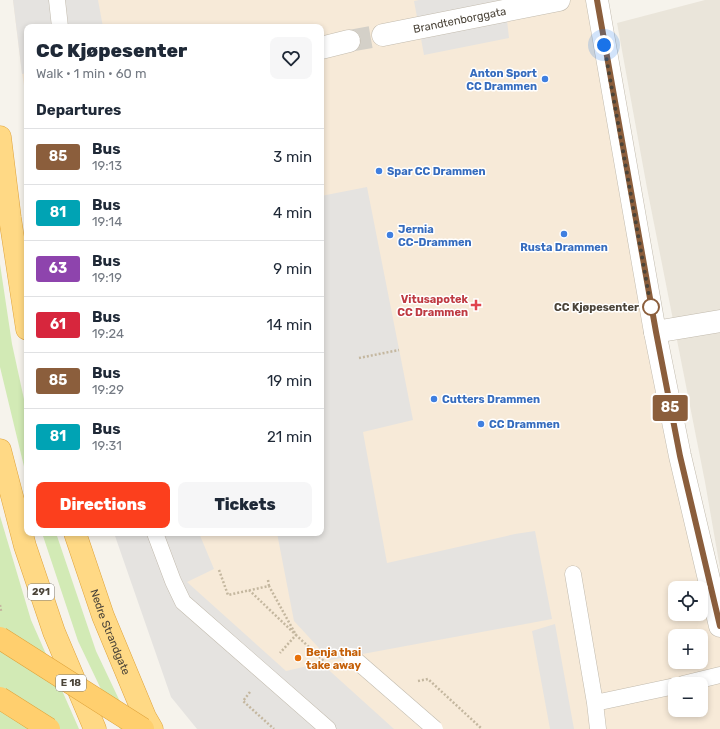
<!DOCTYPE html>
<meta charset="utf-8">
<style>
:root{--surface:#fff;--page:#f6f6f7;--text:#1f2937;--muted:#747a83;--line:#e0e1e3;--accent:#fc3f1d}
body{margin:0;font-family:Rubik,sans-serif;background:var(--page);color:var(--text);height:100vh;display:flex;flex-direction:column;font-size:15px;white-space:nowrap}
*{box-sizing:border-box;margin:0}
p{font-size:13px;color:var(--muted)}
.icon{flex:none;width:22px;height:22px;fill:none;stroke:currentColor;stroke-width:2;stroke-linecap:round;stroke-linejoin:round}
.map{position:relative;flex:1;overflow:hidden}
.panel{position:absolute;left:24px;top:24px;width:300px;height:512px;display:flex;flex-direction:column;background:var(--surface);border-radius:8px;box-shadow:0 2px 6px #0003}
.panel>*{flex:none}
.badge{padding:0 8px;border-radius:3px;font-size:14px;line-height:26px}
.tools{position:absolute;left:668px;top:581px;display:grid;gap:8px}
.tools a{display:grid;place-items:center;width:40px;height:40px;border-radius:8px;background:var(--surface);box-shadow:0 2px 6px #0003;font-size:20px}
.you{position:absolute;width:20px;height:20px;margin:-10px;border:3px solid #fff;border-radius:50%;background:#1a73e8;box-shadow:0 0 0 6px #1a73e833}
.map>.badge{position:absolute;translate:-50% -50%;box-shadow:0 0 0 2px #fff}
h2{padding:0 12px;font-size:15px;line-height:36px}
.round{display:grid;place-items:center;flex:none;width:42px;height:42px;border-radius:8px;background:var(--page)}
.overview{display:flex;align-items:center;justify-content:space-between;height:68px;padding:0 12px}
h1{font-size:19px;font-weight:800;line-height:30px}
.action{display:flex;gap:8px;margin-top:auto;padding:8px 12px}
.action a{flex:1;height:46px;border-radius:8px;background:var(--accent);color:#fff;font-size:16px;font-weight:800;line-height:46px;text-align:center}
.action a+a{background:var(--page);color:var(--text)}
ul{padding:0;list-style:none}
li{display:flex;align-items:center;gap:12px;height:56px;padding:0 12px;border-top:1px solid var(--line)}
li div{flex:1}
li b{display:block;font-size:15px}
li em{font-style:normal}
li .badge{min-width:44px;font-weight:700;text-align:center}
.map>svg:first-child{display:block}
.residential{fill:#eae5da}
.commercial{fill:#f7ead8;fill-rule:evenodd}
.green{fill:#d2eab5}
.parking{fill:#e5e3e0}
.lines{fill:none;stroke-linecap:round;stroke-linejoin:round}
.minor-tunnel{stroke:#d4d0c8;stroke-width:22;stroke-dasharray:22 11;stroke-linecap:butt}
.service-casing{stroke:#c2bbae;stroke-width:17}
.minor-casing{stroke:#c2bbae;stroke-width:23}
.tertiary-casing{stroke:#c2bbae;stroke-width:23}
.trunk-casing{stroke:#e0a43c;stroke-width:23}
.path{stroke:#c4b79f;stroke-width:2.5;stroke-dasharray:2 2;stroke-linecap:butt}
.service{stroke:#fff;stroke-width:16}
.minor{stroke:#fff;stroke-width:22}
.tertiary{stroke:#fff;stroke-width:22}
.trunk{stroke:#ffd985;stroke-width:22}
.service-bridge-casing{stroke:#c2bbae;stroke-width:17;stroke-linecap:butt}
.motorway-bridge-casing{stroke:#e0a43c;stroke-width:23;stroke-linecap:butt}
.service-bridge{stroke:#fff;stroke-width:16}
.motorway-bridge{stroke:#ffcf6e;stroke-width:22}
.line-casing{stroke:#fff;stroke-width:9}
.line{stroke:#8b5e3c;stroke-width:6}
.walk{stroke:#4b4439;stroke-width:4;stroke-dasharray:0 7.2}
.shop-dot{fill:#3f7fe0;stroke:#fff;stroke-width:1.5}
.health-dot{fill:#e0444e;stroke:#fff;stroke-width:1.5}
.stop-dot{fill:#fff;stroke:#8b5e3c;stroke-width:2}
.food-dot{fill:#e8710a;stroke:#fff;stroke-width:1.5}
.labels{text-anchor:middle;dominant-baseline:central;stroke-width:3;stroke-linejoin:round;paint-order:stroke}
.shield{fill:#fff;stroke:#817c74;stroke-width:1}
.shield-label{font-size:10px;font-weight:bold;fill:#4b4439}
.street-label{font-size:11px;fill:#4b4439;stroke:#fff}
.shop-label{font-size:11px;font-weight:bold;fill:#366cbe;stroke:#fff;text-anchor:start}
.health-label{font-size:11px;font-weight:bold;fill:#be3a42;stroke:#fff;text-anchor:end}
.stop-label{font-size:11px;font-weight:bold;fill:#4b4439;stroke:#fff;text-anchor:end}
.food-label{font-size:11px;font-weight:bold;fill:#c56008;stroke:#fff;text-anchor:start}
</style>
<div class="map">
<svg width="720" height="729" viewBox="0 0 720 729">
<rect width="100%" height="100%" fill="#f6f3ec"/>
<path class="residential" d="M705,0H720V568L705,482L647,188L617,23Z"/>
<path class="commercial" d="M13,0H597L720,621V729H218L114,533H321V27H27V104L22,73ZM675,588H701V614H675ZM675,636H701V662H675ZM675,684H701V710H675Z"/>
<path class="green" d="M0,264L12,344L27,413V479L0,367Z
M0,516L31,620L79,729H0Z
M42,533H56L96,651L133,729H120L78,641Z"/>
<path class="parking" d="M13,0H98L103,27H27V73L22,74Z
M419,0H504L506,11L509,38L424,55L414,1Z
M367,187L413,420L363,432L387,563L515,534L535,531L552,619L330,660L294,621L277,533H321V196Z
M114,533H199L214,569L187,582L286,671L321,663L394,729H197L171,697Z
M555,624L574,729H550L532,631Z"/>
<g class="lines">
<path class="minor-tunnel" d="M349,41L383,35"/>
<g class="service-casing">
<path id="service" d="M57,0L60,27
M155,533L173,581L183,602L328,729
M573,574L595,703L598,729
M683,684L720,675
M595,703L675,686"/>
</g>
<g class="minor-casing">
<g id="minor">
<path id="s1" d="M383,35L559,0"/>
<path d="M321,48L349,41"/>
<path d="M655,332L720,321"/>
</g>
</g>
<g class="tertiary-casing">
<path id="tertiary" d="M597,0L655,332L680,456L720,626"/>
</g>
<g class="trunk-casing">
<g id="trunk">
<path d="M0,137L10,218L27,329"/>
<path d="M0,450L25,546L54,632L95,729"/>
<path id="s2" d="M75,533L103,616L145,717L152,729"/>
</g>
</g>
<path class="path" d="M359,358L399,350
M219,570L228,595L269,586L296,635L325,662
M268,580L269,586
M249,590L296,635L280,653
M0,605L1,611
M418,681L428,679L482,729
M250,692L243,701L274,729"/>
<use href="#service" class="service"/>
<use href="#minor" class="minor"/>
<use href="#tertiary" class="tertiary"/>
<use href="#trunk" class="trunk"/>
<g class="service-bridge-casing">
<path id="service-bridge" d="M351,656L435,729"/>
</g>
<g class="motorway-bridge-casing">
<path id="motorway-bridge" d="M0,638L143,729
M0,698L49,729"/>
</g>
<use href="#service-bridge" class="service-bridge"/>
<use href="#motorway-bridge" class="motorway-bridge"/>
</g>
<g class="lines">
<g class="line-casing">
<path id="line" d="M597,0L656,332L680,456L720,626"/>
</g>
<use href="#line" class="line"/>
<path class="walk" d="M604,45L651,307"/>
</g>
<g class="shop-dot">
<circle cx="545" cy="79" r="4"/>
<circle cx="379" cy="171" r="4"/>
<circle cx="564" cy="234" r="4"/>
<circle cx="390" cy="235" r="4"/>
<circle cx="434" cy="399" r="4"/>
<circle cx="481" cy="424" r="4"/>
</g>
<path class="health-dot" d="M474 299h4v4h4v4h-4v4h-4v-4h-4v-4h4z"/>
<circle class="stop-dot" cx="651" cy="307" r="8"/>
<circle class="food-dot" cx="298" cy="658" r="4"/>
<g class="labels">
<g class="shield">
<rect x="28" y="584" width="26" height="16" rx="3"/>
<rect x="56" y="675" width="30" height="16" rx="3"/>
</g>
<g class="shield-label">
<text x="41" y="592">291</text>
<text x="71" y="683">E 18</text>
</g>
<g class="street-label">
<text stroke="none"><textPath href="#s1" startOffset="78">Brandtenborggata</textPath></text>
<text stroke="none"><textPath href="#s2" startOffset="105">Nedre Strandgate</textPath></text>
</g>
<g class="shop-label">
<text x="537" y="73" text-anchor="end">Anton Sport<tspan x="537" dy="13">CC Drammen</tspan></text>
<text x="387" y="171">Spar CC Drammen</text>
<text x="398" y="229">Jernia<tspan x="398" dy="13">CC-Drammen</tspan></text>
<text x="564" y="247" text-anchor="middle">Rusta Drammen</text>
<text x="442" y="399">Cutters Drammen</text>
<text x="489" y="424">CC Drammen</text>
</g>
<g class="health-label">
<text x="468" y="299">Vitusapotek<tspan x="468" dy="13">CC Drammen</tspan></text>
</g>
<g class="stop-label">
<text x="639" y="307">CC Kjøpesenter</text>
</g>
<g class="food-label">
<text x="306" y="652">Benja thai<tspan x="306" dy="13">take away</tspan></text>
</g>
</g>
</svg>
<div class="tools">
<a><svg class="icon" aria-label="locate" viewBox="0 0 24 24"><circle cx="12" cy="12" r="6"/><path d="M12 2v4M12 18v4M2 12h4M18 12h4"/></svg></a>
<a>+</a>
<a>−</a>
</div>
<div class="you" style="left:604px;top:45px"></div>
<b class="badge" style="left:670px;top:408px;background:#8b5e3c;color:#fff">85</b>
<section class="panel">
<div class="overview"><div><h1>CC Kjøpesenter</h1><p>Walk · 1 min · 60 m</p></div><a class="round"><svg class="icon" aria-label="heart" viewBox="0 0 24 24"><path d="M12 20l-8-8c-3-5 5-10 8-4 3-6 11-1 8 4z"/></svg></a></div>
<h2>Departures</h2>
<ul>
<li><span class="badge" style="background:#8b5e3c;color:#fff">85</span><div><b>Bus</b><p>19:13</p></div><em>3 min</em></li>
<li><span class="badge" style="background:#00a3b4;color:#fff">81</span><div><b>Bus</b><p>19:14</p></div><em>4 min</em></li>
<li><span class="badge" style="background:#8e44ad;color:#fff">63</span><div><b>Bus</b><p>19:19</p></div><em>9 min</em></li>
<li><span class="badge" style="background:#d7263d;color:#fff">61</span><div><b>Bus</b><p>19:24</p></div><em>14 min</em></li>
<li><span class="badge" style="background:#8b5e3c;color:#fff">85</span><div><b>Bus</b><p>19:29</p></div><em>19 min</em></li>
<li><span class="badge" style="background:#00a3b4;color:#fff">81</span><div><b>Bus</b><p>19:31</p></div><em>21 min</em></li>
</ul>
<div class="action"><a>Directions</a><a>Tickets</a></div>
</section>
</div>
